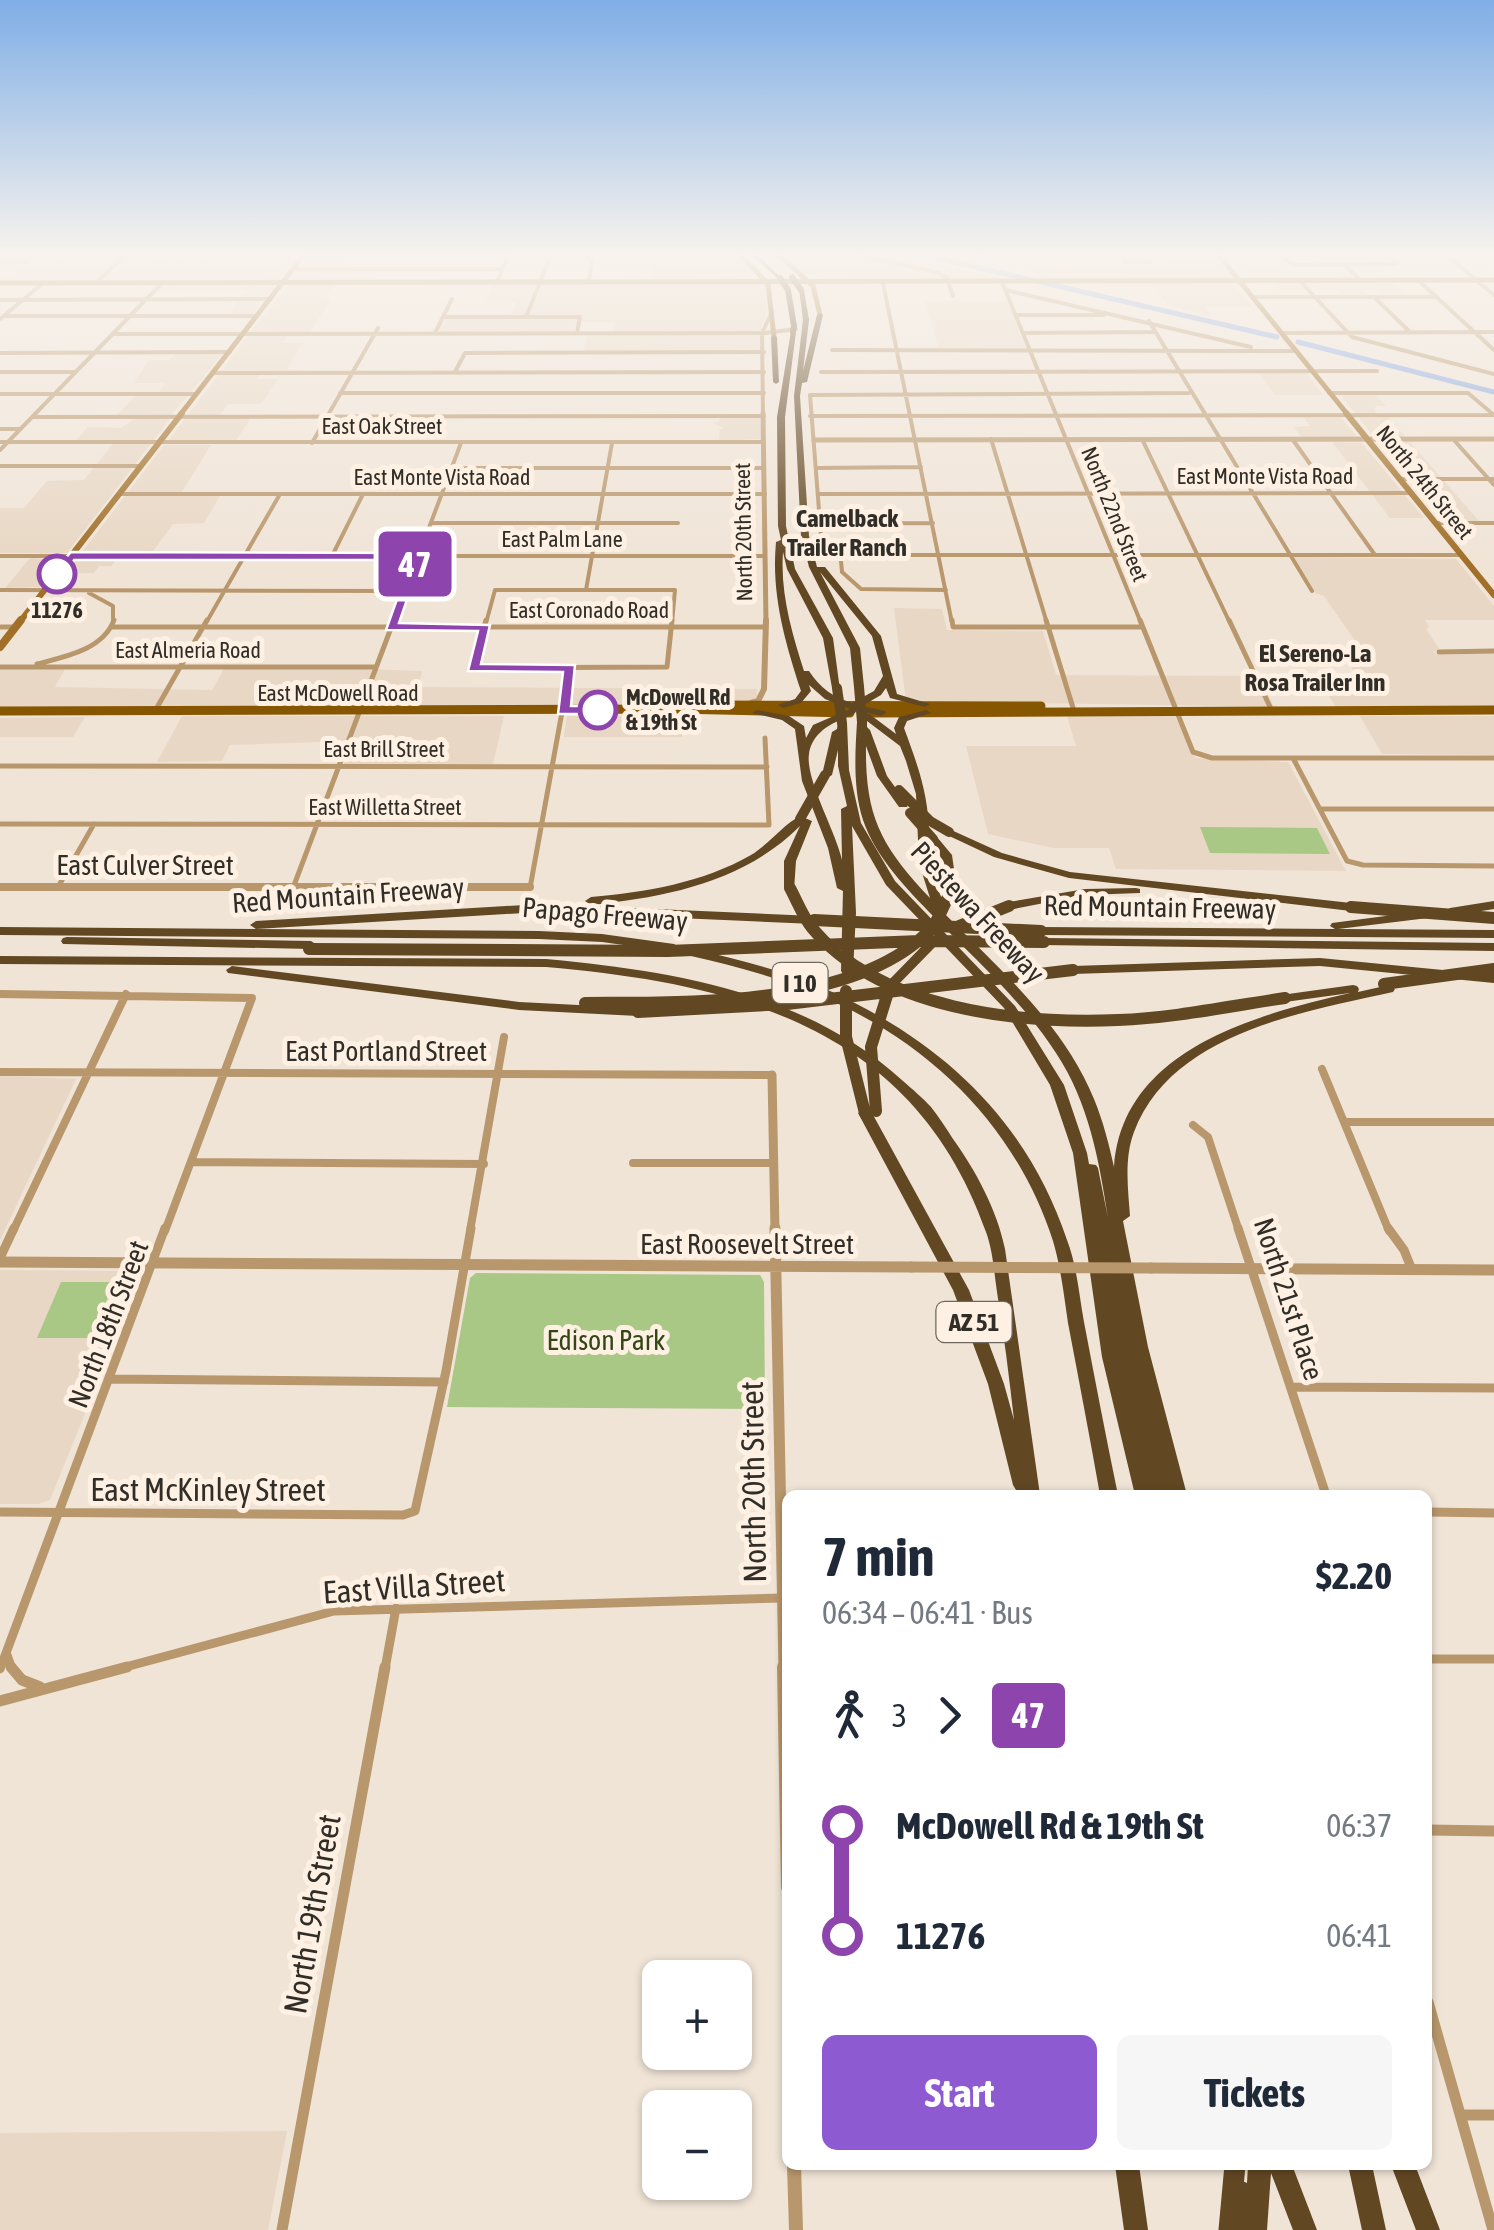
<!DOCTYPE html>
<meta charset="utf-8">
<style>
:root{--surface:#fff;--page:#f6f6f7;--text:#1f2937;--muted:#747a83;--accent:#8d5ad2}
body{margin:0;font-family:"Asap Condensed",sans-serif;background:var(--page);color:var(--text);height:100vh;display:flex;flex-direction:column;font-size:38px;white-space:nowrap}
*{box-sizing:border-box;margin:0}
p{font-size:32px;color:var(--muted)}
.icon{flex:none;width:55px;height:55px;fill:none;stroke:currentColor;stroke-width:2;stroke-linecap:round;stroke-linejoin:round}
.map{position:relative;flex:1;overflow:hidden}
.side{position:absolute;left:782px;top:1490px;width:650px;height:680px;display:flex;flex-direction:column;background:var(--surface);border-radius:15px;box-shadow:0 2px 8px #0004}
.side>*{flex:none}
.badge{padding:0 20px;border-radius:8px;font-size:35px;line-height:65px}
.buttons{position:absolute;left:642px;top:1960px;display:grid;gap:20px}
.buttons a{display:grid;place-items:center;width:110px;height:110px;border-radius:15px;background:var(--surface);box-shadow:0 2px 8px #0004;font-size:50px}
.map>.badge{position:absolute;translate:-50% -50%;box-shadow:0 0 0 5px #fff}
.legs{display:flex;align-items:center;gap:15px;height:110px;padding:0 40px;font-size:32px}
.legs p{margin-inline-start:auto}
.headline{display:flex;align-items:center;justify-content:space-between;height:170px;padding:0 40px}
h1{font-size:55px;font-weight:700;line-height:75px}
.action{display:flex;gap:20px;margin-top:auto;padding:20px 40px}
.action a{flex:1;height:115px;border-radius:15px;background:var(--accent);color:#fff;font-size:40px;font-weight:700;line-height:115px;text-align:center}
.action a+a{background:var(--page);color:var(--text)}
ul{padding:0 40px;list-style:none}
li{display:flex;align-items:center;gap:35px;height:110px;font-size:38px}
li i{display:grid;place-items:center;width:15px;height:100%;margin:0 12px;background:currentColor}
li i::after{content:'';width:25px;height:25px;margin:-12px;border:8px solid;border-radius:50%;background:var(--surface)}
li p{margin-inline-start:auto}
li:first-child i{background:linear-gradient(#0000 50%,currentColor 0)}
li:last-child i{background:linear-gradient(currentColor 50%,#0000 0)}
.map>svg:first-child{display:block}
.built{fill:#e8d7c4}
.green{fill:#a9c785}
.lines{fill:none;stroke-linecap:round;stroke-linejoin:round}
.canal{stroke:#83a4e2;stroke-width:5}
.minor-far4{stroke:#b9976c;stroke-width:4}
.minor-far3{stroke:#b9976c;stroke-width:5}
.minor-far2{stroke:#b9976c;stroke-width:8}
.minor-far1{stroke:#b9976c;stroke-width:9}
.minor{stroke:#b9976c;stroke-width:11}
.tertiary-far5{stroke:#b9976c;stroke-width:4}
.tertiary-far4{stroke:#b9976c;stroke-width:5}
.tertiary-far3{stroke:#b9976c;stroke-width:6}
.tertiary-far2{stroke:#b9976c;stroke-width:9}
.tertiary-far1{stroke:#b9976c;stroke-width:11}
.tertiary{stroke:#b9976c;stroke-width:14}
.secondary-far2{stroke:#a16f27;stroke-width:5}
.secondary-far1{stroke:#a16f27;stroke-width:6}
.secondary{stroke:#a16f27;stroke-width:8}
.primary{stroke:#875600;stroke-width:9}
.motorway{fill:#624723;fill-rule:evenodd}
.tertiary-bridge{stroke:#b9976c;stroke-width:11}
.motorway-bridge-far3{stroke:#624723;stroke-width:6}
.motorway-bridge-far2{stroke:#624723;stroke-width:10}
.motorway-bridge-far1{stroke:#624723;stroke-width:12}
.motorway-bridge{stroke:#624723;stroke-width:21}
.line-1{fill:#8e44ad;stroke:#fff;stroke-width:2.5}
.stop-1-dot{fill:#fff;stroke:#8e44ad;stroke-width:5}
.labels{text-anchor:middle;dominant-baseline:central;stroke-width:10;stroke-linejoin:round;paint-order:stroke}
.far-street-label{font-size:22px;fill:#312d27;stroke:#fef1e4}
.far-stop-label{font-size:22px;font-weight:bold;fill:#312d27;stroke:#fef1e4}
.far-neighbourhood-label{font-size:25px;font-weight:bold;fill:#312d27;stroke:#fef1e4}
.shield{fill:#fef1e4;stroke:#6e6860;stroke-width:2.5}
.shield-label{font-size:25px;font-weight:bold;fill:#312d27}
.street-label{font-size:28px;fill:#312d27;stroke:#fef1e4}
.park-label{font-size:28px;fill:#334616;stroke:#fef1e4}
.near-street-label{font-size:32px;fill:#312d27;stroke:#fef1e4}
</style>
<div class="map">
<svg width="1494" height="2230" viewBox="0 0 1494 2230">
<rect width="100%" height="100%" fill="#f0e4d7"/>
<path class="built" d="M301,252L279,280H101L113,269H151L156,264L120,263L130,253L170,260L164,269L183,256H197L215,265L247,259L213,258L200,253Z
M312,252H357L346,269H351L349,276H374L371,281L292,280Z
M654,252H731L756,275L745,279L650,280Z
M1245,252L1259,266L1291,273H1349L1355,278H1249L1223,253Z
M64,256H122L93,281H2L16,270H47Z
M785,256H860L936,273L957,268L1007,280L822,278L806,274Z
M1217,258L1233,279L1042,280L1034,267L1168,266L1165,259Z
M1391,282L1407,296H1382L1375,290H1364L1369,296H1344L1337,289L1279,290L1274,283Z
M1151,283H1231L1254,307H1205L1212,317L1167,305Z
M335,284L326,298L331,300L309,333L251,332L288,286Z
M493,284L757,285L766,290L767,310L760,331L613,332L615,322H577L574,332H439L447,318H510L516,302H485Z
M163,285L271,284L275,285L252,315H229L245,291H156Z
M925,301H1007L1026,349L939,350Z
M288,334L283,343H302L287,369L314,371H262L257,379H278L261,404H228L219,416L251,418L235,442L168,441L249,335Z
M587,334H756L760,335V350L584,351Z
M175,354H222L191,392L159,393L165,383H134L149,360H169Z
M1259,373H1306L1323,395H1275Z
M1340,394H1375L1386,406H1376L1374,410L1380,416L1388,417L1406,438L1374,437Z
M136,395H185L188,396L170,416H116Z
M720,417H760L761,439L719,441L720,429L724,428L713,423L719,422Z
M1303,417L1342,418L1357,437L1302,438L1294,427L1310,426Z
M135,418L170,419L67,553H0V508H24L47,481L84,480L114,442L75,441L88,427L121,428Z
M1332,442L1362,443L1424,518H1390Z
M1410,442L1459,498L1479,521L1441,520L1380,443Z
M164,445H211L180,495L220,496L204,523L173,524L151,554H120L111,566H99L94,573H66Z
M1292,557L1456,559L1494,606V620H1425L1429,627L1426,629L1440,650L1432,652L1440,655L1494,653V706L1336,707L1325,690L1363,687L1341,649L1360,648L1324,596L1315,593Z
M30,558L61,560L40,587L5,588Z
M894,608L942,609L947,630L1043,631L1056,675L1259,676L1273,705L1281,707L906,701Z
M0,669H65L55,687L212,690L224,669H364L422,671L418,687L757,689V697L749,702L605,706L0,707Z
M182,716H504L493,764H344L351,741L230,745L222,761L157,762Z
M567,716H684L682,737H564Z
M1067,716H1175L1195,758L1288,762L1346,871L1116,869L1109,848H1053L988,834L966,746H1076Z
M1360,716H1494V755L1382,754Z
M85,717L73,737H0V718Z
M0,1076L76,1079L0,1240Z
M0,1270L130,1271L141,1275L50,1500L38,1504H0Z
M287,2131L268,2230H0V2133Z"/>
<path class="green" d="M1200,827L1317,828L1330,854L1210,853Z
M476,1273L760,1275L764,1282L765,1409L447,1407L470,1278Z
M61,1282H114L92,1338H37Z"/>
<g class="lines">
<path class="canal" d="M911,252L1277,337
M1298,342L1494,392"/>
<path class="minor-far4" d="M848,252L939,273L947,278L953,296
M969,252L987,255
M1118,252L1125,262H1151L1146,252
M1274,252L1294,265L1397,264
M1387,252L1397,264
M1443,252L1494,295
M303,256L508,255
M588,258L592,260L589,282
M0,262H27
M1345,265L1361,281
M294,269H502
M1418,280L1494,350
M1300,281L1352,337L1494,374
M1002,282L1141,623
M96,283L128,252
M883,283L952,623
M1005,290L1251,347
M1253,297H1435
M1374,297L1410,332
M0,300L271,299
M1016,315H1104
M4,316H257
M443,317H580L577,333
M526,317L551,255L557,253
M0,319L43,283
M1149,321L1312,591
M435,333L452,299
M1023,333L1153,332
M1282,333L1494,332
M112,334H244
M832,350L1296,351
M0,372H75
M455,372L465,353L764,352
M821,372L1377,371
M214,373L764,372
M340,393H764
M1329,393H1468L1494,415
M0,394H197
M810,416L1494,415
M32,417L764,416
M0,429H20
M991,439L1047,623
M1142,439L1230,623
M1453,439L1494,485
M1293,440L1375,555
M0,442H764
M312,443L378,328
M0,450L162,283
M0,466H141
M452,468H764
M816,468L921,467
M1400,479H1494
M119,494H765
M818,494L1412,493
M431,523H678
M1436,523H1494
M820,524L933,523
M841,555H1462
M0,556H765
M332,556L363,494
M0,590L405,591
M586,590L612,443
M946,590L861,589L842,572L840,550L821,536L810,395L1189,393
M89,593L113,606V623
M206,623L280,494
M393,623L461,443
M486,623L495,590H675L672,623"/>
<path class="minor-far3" d="M486,620L473,668L667,667L672,620
M952,620L953,627H1142
M1046,620L1074,711
M1140,620L1193,752L1212,758H1494
M1229,620L1272,711
M0,627H16
M112,627H766
M1439,652L1494,651
M37,664C64,657 103,650 114,620
M0,667H375
M155,711L207,620
M1293,758L1347,861L1363,865L1494,866
M0,766L767,767
M1320,809H1494
M0,824L769,825L765,738
M0,887L530,888L570,668
M58,887L94,824
M293,888L394,620"/>
<path class="minor-far2" d="M0,887H530
M0,994L252,998L165,1231
M1322,1069L1389,1231
M0,1072L772,1075
M1344,1122H1494
M1193,1125L1208,1137L1239,1231
M192,1162L484,1164
M633,1163H774
M13,1231L126,994
M470,1231L504,1037"/>
<path class="minor-far1" d="M1238,1228L1326,1495
M1388,1228L1404,1250L1412,1270
M0,1258L14,1228
M111,1379L444,1382
M1292,1387L1494,1388
M0,1512L403,1515L415,1511L446,1371L471,1228
M1428,1512L1494,1513
M7,1655L12,1669
M1428,1659H1494
M0,1669L165,1228
M118,1669L334,1611L783,1598
M385,1669L396,1608"/>
<path class="minor" d="M11,1667L22,1680L40,1687
M0,1701L127,1667
M1428,1830L1494,1831
M1428,2002L1493,2230
M1461,2115H1494
M282,2230L385,1667"/>
<path class="tertiary-far5" d="M497,282L509,252
M244,334L766,333L796,329
M0,353L230,352
M763,415L762,333L772,312"/>
<path class="tertiary-far4" d="M763,413L766,623
M814,440L1494,439"/>
<path class="tertiary-far3" d="M751,703L758,701L764,689L766,620"/>
<path class="tertiary-far2" d="M772,1075L775,1231"/>
<path class="tertiary-far1" d="M775,1228L784,1669
M0,1262L911,1267
M1151,1268L1494,1270"/>
<path class="tertiary" d="M784,1667L788,1887
M794,2165L796,2230"/>
<path class="secondary-far2" d="M776,252L813,286L820,315
M1216,252L1348,415
M739,253L768,284L774,337
M0,283L1494,280
M180,415L306,252"/>
<path class="secondary-far1" d="M1346,413L1494,595
M19,623L182,413"/>
<path class="secondary" d="M0,647L21,620"/>
<path class="primary" d="M719,705L1041,706
M0,711L676,709L850,713
M873,713L1494,710"/>
<path class="motorway" d="M735,252H741L742,253L739,255Z
M749,252H755L782,279H778Z
M788,288L791,290L797,326L794,328L791,326L785,290Z
M799,289L804,290L809,320L806,322L803,320Z
M820,313L823,315L807,382L802,383L800,396L809,536L817,567H825L881,636L897,694L930,704L925,707L890,698L886,688L881,695L862,706L885,711L886,713L881,716L868,713L896,734L894,728L899,717L926,710L931,713L907,721L904,728C918,766 929,795 929,837H937L952,855L957,890L951,893L945,890L940,855L929,841L932,876L946,908L942,911C998,968 1063,1023 1094,1099C1103,1121 1109,1144 1114,1167C1122,1050 1255,1015 1350,993L1285,1002L1279,998L1281,995L1353,985L1357,986L1359,989L1358,992L1389,985L1395,989L1393,992C1303,1012 1171,1033 1134,1132C1124,1158 1128,1189 1130,1216L1123,1221L1148,1347L1187,1495H1135L1102,1357L1073,1153L1050,1085L1004,1008L886,885L852,826L856,913L853,971L847,975L843,974L841,971L843,891L837,888L828,848L802,781L795,729L782,720L752,713L757,710L789,716L804,726L806,738L813,725L850,709L825,699L809,685L811,691L801,703L783,708L778,705L795,699L801,691C785,642 771,594 776,542L781,540L778,526L777,417L791,331L796,332L785,417L786,526L795,569L833,638L840,690L832,688L823,638L787,569L783,552C780,593 792,633 804,671H809C820,688 833,697 852,703L874,691L883,676L872,636L820,572L860,648L864,687L859,690L854,687L850,648L809,567L801,536L794,396L802,328L805,326L808,328L803,371L817,315ZM857,710L861,712L858,714L864,720L857,722C855,754 853,789 863,820C876,858 907,889 934,917C977,961 1023,1002 1056,1053C1089,1103 1099,1160 1108,1218L1098,1168L1096,1165L1089,1164L1087,1153L1064,1085L1015,1006L895,881L861,823L849,770L847,723L839,721L855,713ZM838,721L837,729L832,732L822,775L827,778L832,775L838,750V766L847,806L841,809L842,860C836,832 805,779 809,754C811,738 824,727 838,721ZM867,721L900,746L906,761L916,794L919,863L930,898C882,847 865,818 866,746L877,776L899,807H907L908,805L887,776L870,730L867,727Z
M774,335L777,337L779,382L776,384L773,382L771,337Z
M800,816L812,821L796,861L794,890H786L784,888V861L800,826C744,882 667,897 591,905L585,901L591,897C646,892 702,883 751,855C769,844 783,825 800,816Z
M949,829L1002,853L1070,872L1351,903L1357,907L1351,911L1069,878L994,857L945,834V830Z
M1136,888L1140,889V893L1085,895L1009,910L1003,906L1009,902L1085,889Z
M1494,901V909L1450,916L1444,912L1450,908Z
M540,904L814,916L820,920L814,924L540,912L256,929L250,925L256,921Z
M1424,911L1428,912L1430,915L1428,918L1338,929L1494,930V938L1041,935L1035,931L1041,927L1335,929L1330,926L1332,923Z
M0,927L539,931L602,934L674,944L680,948L674,952L602,942L539,939L0,935Z
M67,937L311,941L317,945L311,949L63,944L61,941L63,938Z
M1044,938L1494,943V951L1040,945L1038,942Z
M932,939L938,943L936,946L895,988H887L885,985L887,982L928,940Z
M695,949C737,960 779,969 819,986C937,1037 1026,1117 1067,1240C1077,1266 1079,1295 1084,1322C1095,1380 1106,1437 1118,1495H1100C1090,1438 1079,1381 1068,1323C1064,1296 1061,1268 1053,1241C1014,1121 924,1037 807,990C769,975 730,965 691,956L689,953Z
M0,956L546,959C673,971 806,992 903,1081C912,1089 923,1098 931,1107C939,1117 946,1128 953,1139C976,1171 997,1210 1005,1249L1040,1495H1022V1492L1016,1490L1013,1485L988,1384L953,1290L858,1113L865,1109L872,1113L969,1290L1004,1384L1014,1420C1009,1377 1004,1334 997,1292C994,1272 993,1251 986,1232C914,1028 740,984 546,967L0,964Z
M1320,958L1494,975V983L1320,966L1073,974L1067,970L1073,966Z
M232,966L519,1002L638,1008L644,1012L638,1016L519,1010L228,973L226,970Z
M1115,2165H1139L1148,2230H1124Z
M1248,2165H1292L1317,2230H1293L1271,2173L1267,2230H1233L1226,2191L1229,2182L1238,2179L1247,2183Z
M1348,2165H1372L1386,2230H1362Z
M1391,2165H1415L1440,2230H1416Z"/>
<path class="tertiary-bridge" d="M911,1267L1151,1268"/>
<path class="motorway-bridge-far3" d="M792,277L801,290
M780,278L788,290
M805,328L806,320
M793,332L794,326"/>
<path class="motorway-bridge-far2" d="M859,687L862,722
M837,688L842,723
M899,790L930,821L949,832
M910,813L933,839
M800,819L825,775"/>
<path class="motorway-bridge-far1" d="M790,888C797,901 803,917 812,928C881,1010 1018,1024 1118,1020C1174,1018 1230,1006 1285,998
M1351,907L1494,918
M814,920L1041,931
M959,926L1009,906
M309,949L668,951L920,941L1044,942
M1384,984L1494,969
M846,991V1037L865,1113
M585,1003C686,1002 854,1008 930,930C939,920 945,903 951,890
M638,1012L787,1004L1073,970
M876,1111L871,1047L890,986"/>
<path class="motorway-bridge" d="M1229,2230L1235,2165"/>
</g>
<linearGradient id="sky" x2="0" y2="1"><stop stop-color="#7faee6"/><stop offset="0.45" stop-color="#f8f3ed"/><stop offset="1" stop-color="#f8f3ed" stop-opacity="0"/></linearGradient>
<rect width="1494" height="564" fill="url(#sky)"/>
<path class="line-1" d="M71,552L423,553L399,623L490,625L481,664L575,665L571,706H598L605,710L598,714H558L563,672L468,671L478,631L386,630L411,560H74L62,577H53V572Z"/>
<g class="stop-1-dot">
<circle cx="57" cy="574" r="18"/>
<circle cx="598" cy="710" r="18"/>
</g>
<g class="labels">
<g class="far-street-label">
<text x="382" y="426">East Oak Street</text>
<text x="1265" y="476">East Monte Vista Road</text>
<text x="442" y="477">East Monte Vista Road</text>
<text transform="translate(1425 482) rotate(51)">North 24th Street</text>
<text transform="translate(1115 514) rotate(68)">North 22nd Street</text>
<text transform="translate(743 532) rotate(-91)">North 20th Street</text>
<text x="562" y="539">East Palm Lane</text>
<text x="589" y="610">East Coronado Road</text>
<text x="188" y="650">East Almeria Road</text>
<text x="338" y="693">East McDowell Road</text>
<text x="384" y="749">East Brill Street</text>
<text x="385" y="807">East Willetta Street</text>
</g>
<g class="far-stop-label">
<text x="57" y="610">11276</text>
<text x="626" y="697" text-anchor="start">McDowell Rd<tspan x="626" dy="25">&amp; 19th St</tspan></text>
</g>
<g class="far-neighbourhood-label">
<text x="847" y="518">Camelback<tspan x="847" dy="29">Trailer Ranch</tspan></text>
<text x="1315" y="653">El Sereno-La<tspan x="1315" dy="29">Rosa Trailer Inn</tspan></text>
</g>
<g class="shield">
<rect x="772.5" y="963" width="55" height="40" rx="8"/>
<rect x="936.5" y="1302" width="75" height="40" rx="8"/>
</g>
<g class="shield-label">
<text x="800" y="983">I 10</text>
<text x="974" y="1322">AZ 51</text>
</g>
<g class="street-label">
<text x="145" y="865">East Culver Street</text>
<text transform="translate(348 895) rotate(-4)">Red Mountain Freeway</text>
<text transform="translate(1160 907) rotate(1)">Red Mountain Freeway</text>
<text transform="translate(978 912) rotate(47)">Piestewa Freeway</text>
<text transform="translate(605 914) rotate(5)">Papago Freeway</text>
<text x="386" y="1051">East Portland Street</text>
<text x="747" y="1244">East Roosevelt Street</text>
<text transform="translate(1289 1299) rotate(72)">North 21st Place</text>
<text transform="translate(108 1324) rotate(-69)">North 18th Street</text>
</g>
<g class="park-label">
<text x="606" y="1340">Edison Park</text>
</g>
<g class="near-street-label">
<text transform="translate(753 1482) rotate(-91)">North 20th Street</text>
<text x="208" y="1489">East McKinley Street</text>
<text transform="translate(414 1586) rotate(-4)">East Villa Street</text>
<text transform="translate(312 1914) rotate(-80)">North 19th Street</text>
</g>
</g>
</svg>
<div class="buttons">
<a>+</a>
<a>−</a>
</div>
<b class="badge" style="left:415px;top:564px;background:#8e44ad;color:#fff">47</b>
<section class="side">
<div class="headline"><div><h1>7 min</h1><p>06:34 – 06:41 · Bus</p></div><b>$2.20</b></div>
<div class="legs"><svg class="icon" aria-label="walk" viewBox="0 0 24 24"><circle cx="13" cy="4" r="2"/><path d="M13 8l-2 6 4 7M11 14l-3 7M7 12l3-4h3l4 4"/></svg>3<svg class="icon" aria-label="forward" viewBox="0 0 24 24"><path d="M9 5l7 7-7 7"/></svg><b class="badge" style="background:#8e44ad;color:#fff">47</b></div>
<ul>
<li><i style="color:#8e44ad"></i><b>McDowell Rd &amp; 19th St</b><p>06:37</p></li>
<li><i style="color:#8e44ad"></i><b>11276</b><p>06:41</p></li>
</ul>
<div class="action"><a>Start</a><a>Tickets</a></div>
</section>
</div>
